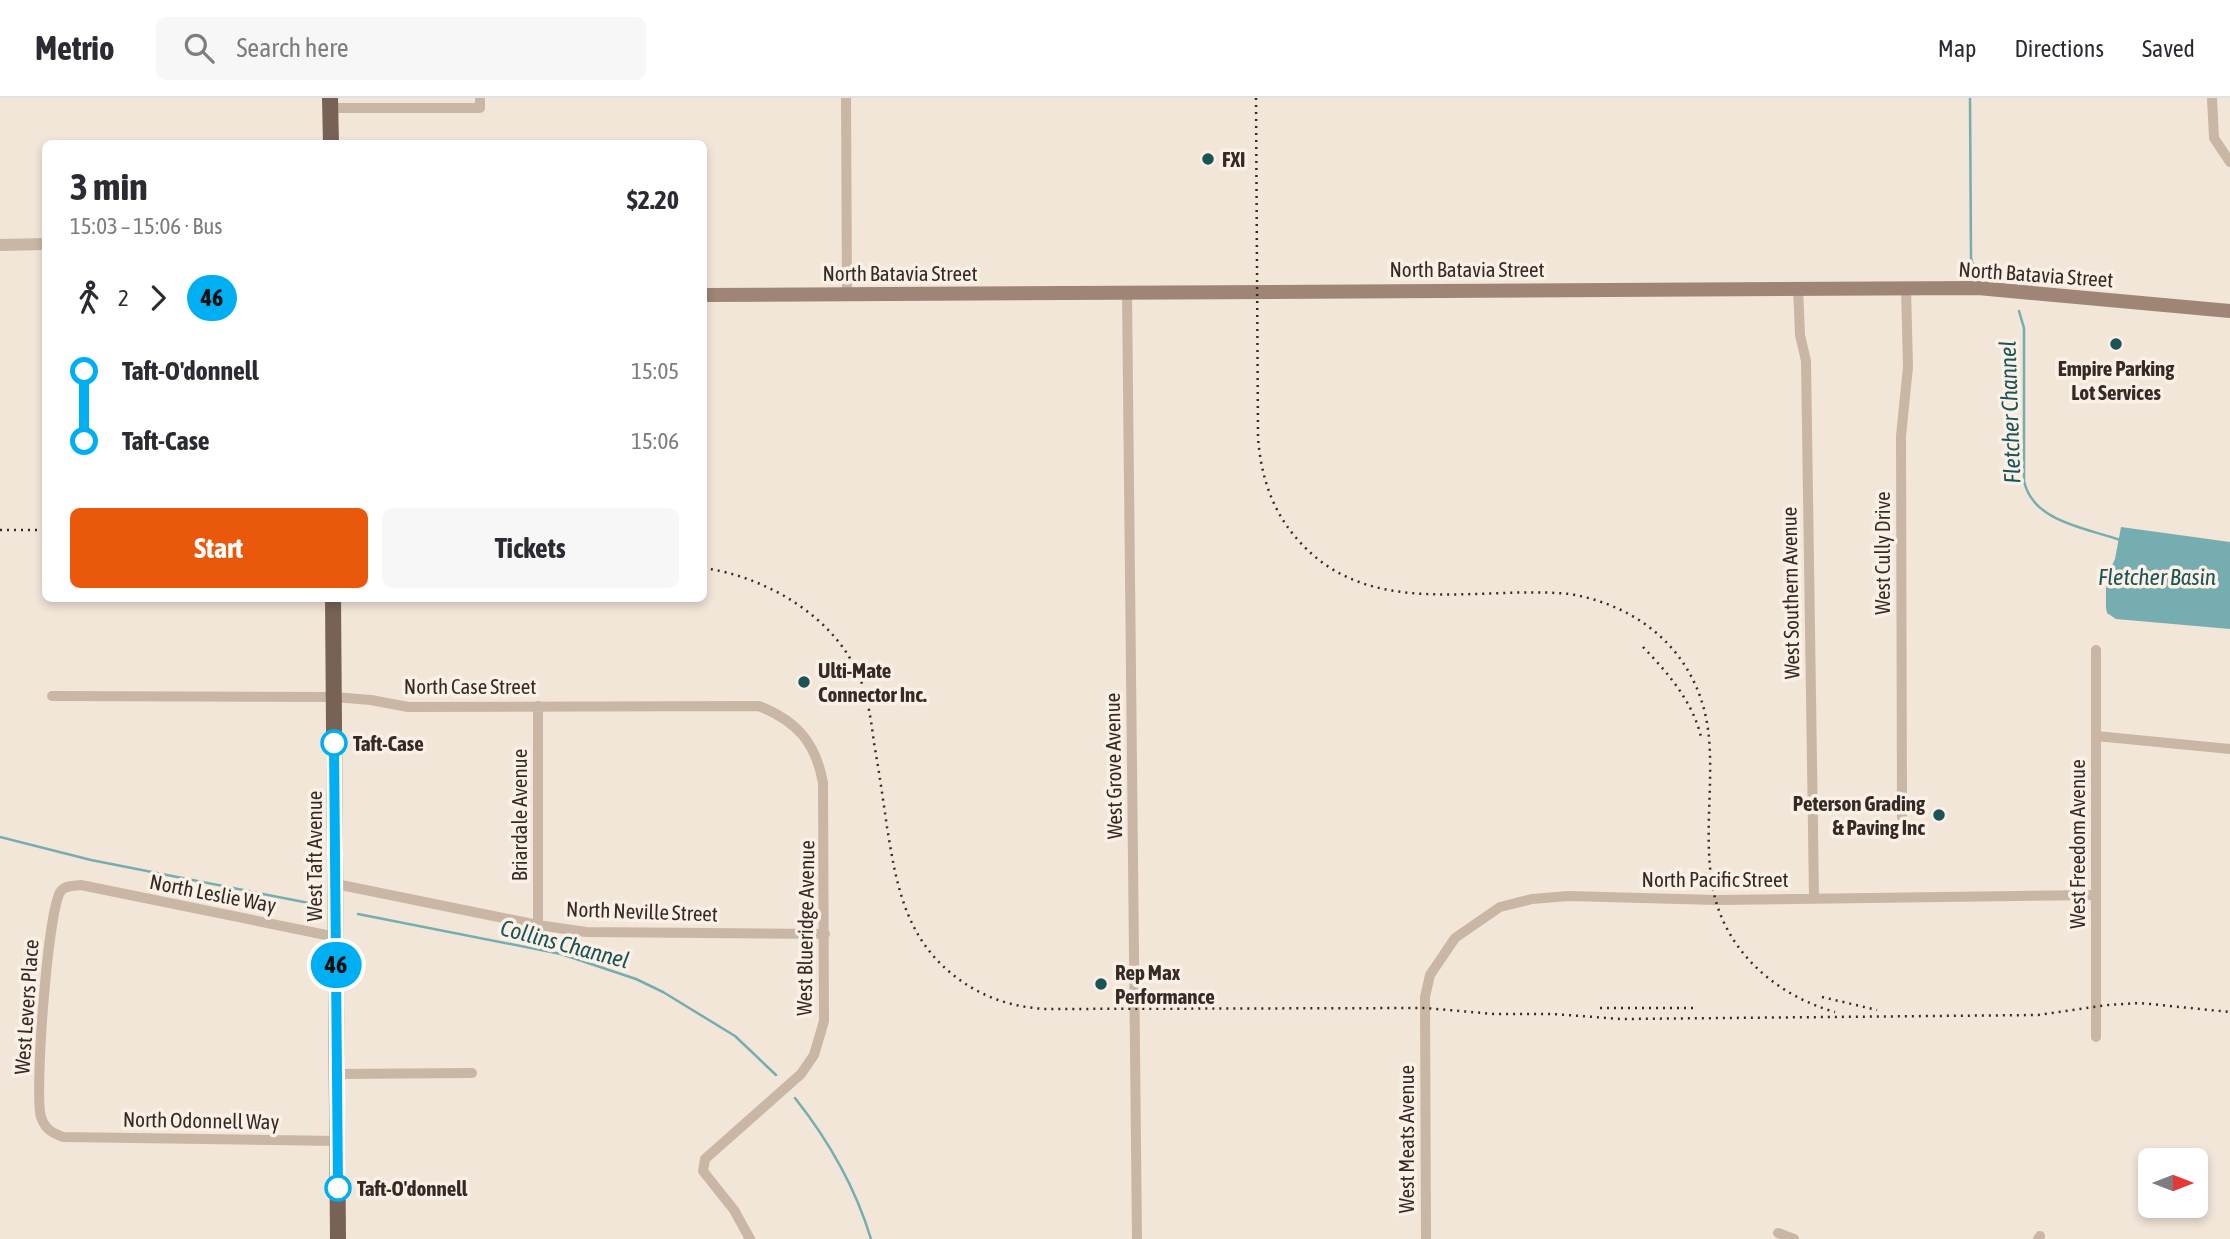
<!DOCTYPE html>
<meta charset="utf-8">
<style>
:root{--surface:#fff;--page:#f7f7f7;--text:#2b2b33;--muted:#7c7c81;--line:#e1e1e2;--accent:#ea580c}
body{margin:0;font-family:"Asap Condensed",sans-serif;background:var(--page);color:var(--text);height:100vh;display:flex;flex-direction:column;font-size:26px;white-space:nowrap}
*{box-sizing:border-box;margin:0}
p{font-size:23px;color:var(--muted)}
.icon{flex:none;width:38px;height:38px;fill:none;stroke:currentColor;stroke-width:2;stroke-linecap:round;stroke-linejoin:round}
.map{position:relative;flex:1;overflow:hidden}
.drawer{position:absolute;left:42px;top:42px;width:665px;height:462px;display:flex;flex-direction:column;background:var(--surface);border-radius:10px;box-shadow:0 4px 10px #0003}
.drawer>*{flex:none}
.badge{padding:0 14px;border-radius:23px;font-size:24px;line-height:46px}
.needle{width:46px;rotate:90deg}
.buttons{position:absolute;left:2138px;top:1050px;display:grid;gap:14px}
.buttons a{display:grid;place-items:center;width:70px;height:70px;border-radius:10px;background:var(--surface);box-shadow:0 4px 10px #0003;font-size:35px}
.map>.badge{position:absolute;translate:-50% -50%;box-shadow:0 0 0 4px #fff}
.legs{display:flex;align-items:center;gap:10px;height:77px;padding:0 28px;font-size:23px}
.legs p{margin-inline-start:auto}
.head{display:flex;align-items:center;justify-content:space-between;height:119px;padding:0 28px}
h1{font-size:38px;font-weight:700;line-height:52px}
.button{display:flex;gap:14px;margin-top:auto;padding:14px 28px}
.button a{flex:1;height:80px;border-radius:10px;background:var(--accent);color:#fff;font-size:28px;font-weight:700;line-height:80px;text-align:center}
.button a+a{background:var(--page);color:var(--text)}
ul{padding:0 28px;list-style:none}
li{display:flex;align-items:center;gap:24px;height:70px;font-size:26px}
li i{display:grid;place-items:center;width:10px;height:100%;margin:0 9px;background:currentColor}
li i::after{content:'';width:18px;height:18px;margin:-9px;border:5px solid;border-radius:50%;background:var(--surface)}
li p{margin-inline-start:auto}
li:first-child i{background:linear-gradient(#0000 50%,currentColor 0)}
li:last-child i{background:linear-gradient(currentColor 50%,#0000 0)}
header{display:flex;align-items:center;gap:42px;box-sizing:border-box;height:98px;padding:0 35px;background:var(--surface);border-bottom:2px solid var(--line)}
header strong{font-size:33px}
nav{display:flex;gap:38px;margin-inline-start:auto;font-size:24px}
.search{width:490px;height:63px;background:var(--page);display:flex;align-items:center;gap:18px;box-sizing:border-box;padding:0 24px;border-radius:10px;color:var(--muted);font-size:26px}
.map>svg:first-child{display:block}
.water{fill:#76adb0}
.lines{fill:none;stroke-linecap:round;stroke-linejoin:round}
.stream{stroke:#76adb0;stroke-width:2.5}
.minor{stroke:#cab6a4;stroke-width:10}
.tertiary{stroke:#cab6a4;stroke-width:12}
.secondary{stroke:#9e8575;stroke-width:14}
.primary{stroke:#786256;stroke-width:16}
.rail{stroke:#352b26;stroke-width:2.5;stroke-dasharray:2 5;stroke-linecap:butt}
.line-1-casing{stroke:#fff;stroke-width:16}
.line-1{stroke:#00aff2;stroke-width:10}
.poi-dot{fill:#1a5358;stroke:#faf0e5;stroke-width:2.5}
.stop-1-dot{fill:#fff;stroke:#00aff2;stroke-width:3.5}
.labels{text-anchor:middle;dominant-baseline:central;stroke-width:7;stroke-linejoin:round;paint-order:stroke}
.poi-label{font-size:21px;font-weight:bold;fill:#352b26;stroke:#faf0e5;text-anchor:start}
.street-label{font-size:21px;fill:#352b26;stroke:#faf0e5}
.stop-label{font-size:21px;font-weight:bold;fill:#352b26;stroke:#faf0e5;text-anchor:start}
.water-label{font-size:23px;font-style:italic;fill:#1a5358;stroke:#faf0e5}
</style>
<header>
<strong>Metrio</strong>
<div class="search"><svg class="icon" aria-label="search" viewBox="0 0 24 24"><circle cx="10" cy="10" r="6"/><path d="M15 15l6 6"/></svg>Search here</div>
<nav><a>Map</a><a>Directions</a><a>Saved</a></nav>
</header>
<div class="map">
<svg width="2230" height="1141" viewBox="0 0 2230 1141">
<rect width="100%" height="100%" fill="#f2e6d8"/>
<path class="water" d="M2121,429L2230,444V531L2116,521L2107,515L2106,510V480L2115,461Z"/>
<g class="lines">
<path class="stream" d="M1970,0L1971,160L1975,173
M2019,213L2024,230V383C2033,424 2086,430 2120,442
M0,739L91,762L314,806
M358,816L561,856L636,881L663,894L735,938L776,977
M795,1000C829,1043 855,1088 871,1141"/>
<path class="minor" d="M846,0L847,197
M2212,0L2214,40L2230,64
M330,10H480V0
M1798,190L1800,237L1806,263L1814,799
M1127,195L1137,1141
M52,598L334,599L371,602L408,609L759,608C797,623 816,645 823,685L824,923L814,957L801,976L705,1061L703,1073L734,1112L750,1141
M538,608V827
M2096,638L2230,651
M1902,719L1901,338L1908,269L1906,190
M336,786L538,827L586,834L825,836
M336,839L81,787C74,788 66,787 61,793C48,808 34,997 41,1019C45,1031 52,1035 63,1039L338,1043
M2096,939V552
M338,976L472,975
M1778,1135L1794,1141
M1426,1141L1425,899L1430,877L1455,840L1500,809L1532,801L1568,798L1716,802L2096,797
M2038,1141L2040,1138"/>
<path class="tertiary" d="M0,147L46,146"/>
<path class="secondary" d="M704,197L1978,190L2230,213"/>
<path class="primary" d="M330,0L331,46
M333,500L338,1141"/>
<path class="rail" d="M1256,0L1258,340C1261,378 1272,413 1298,442C1369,523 1476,487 1570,496C1646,509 1702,561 1709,640C1713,686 1705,732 1711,778C1718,846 1771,896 1835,914
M0,432H46
M704,470C766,479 834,518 859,578C868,599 871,622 874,645C879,673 883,701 887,729C896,785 905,838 952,876C979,898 1010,909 1045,911L1425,910L1494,916H1553L1621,921L2038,917L2108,907L2140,905L2230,914
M1643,549C1668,575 1693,604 1701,639
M1822,899L1877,912
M1600,910H1698"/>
</g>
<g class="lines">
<g class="line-1-casing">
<path id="line-1" d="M334,645L338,1090"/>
</g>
<use href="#line-1" class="line-1"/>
</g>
<g class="poi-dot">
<circle cx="1208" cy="61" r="7"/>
<circle cx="2116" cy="246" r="7"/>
<circle cx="804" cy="584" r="7"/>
<circle cx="1939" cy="717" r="7"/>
<circle cx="1101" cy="886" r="7"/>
</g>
<g class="stop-1-dot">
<circle cx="334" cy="645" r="12"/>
<circle cx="338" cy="1090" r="12"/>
</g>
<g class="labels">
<g class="poi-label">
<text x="1222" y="61">FXI</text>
<text x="2116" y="270" text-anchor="middle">Empire Parking<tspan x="2116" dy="24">Lot Services</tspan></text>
<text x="818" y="572">Ulti-Mate<tspan x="818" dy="24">Connector Inc.</tspan></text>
<text x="1925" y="705" text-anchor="end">Peterson Grading<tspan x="1925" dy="24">&amp; Paving Inc</tspan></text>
<text x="1115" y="874">Rep Max<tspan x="1115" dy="24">Performance</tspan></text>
</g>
<g class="street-label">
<text x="1467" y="171">North Batavia Street</text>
<text x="900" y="175">North Batavia Street</text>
<text transform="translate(2036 176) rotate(4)">North Batavia Street</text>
<text transform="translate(1882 455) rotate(-90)">West Cully Drive</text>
<text transform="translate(1790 495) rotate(-91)">West Southern Avenue</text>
<text x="470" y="588">North Case Street</text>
<text transform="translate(1113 668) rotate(-91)">West Grove Avenue</text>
<text transform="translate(519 717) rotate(-90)">Briardale Avenue</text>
<text transform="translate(2077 746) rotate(-90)">West Freedom Avenue</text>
<text transform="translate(314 758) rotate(-90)">West Taft Avenue</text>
<text x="1715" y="781">North Pacific Street</text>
<text transform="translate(213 795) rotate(11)">North Leslie Way</text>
<text transform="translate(642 813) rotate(2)">North Neville Street</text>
<text transform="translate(805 830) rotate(-89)">West Blueridge Avenue</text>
<text transform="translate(26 909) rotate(-86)">West Levers Place</text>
<text transform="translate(201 1022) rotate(1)">North Odonnell Way</text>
<text transform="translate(1406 1041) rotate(-90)">West Meats Avenue</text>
</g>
<g class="stop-label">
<text x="353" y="645">Taft-Case</text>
<text x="357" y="1090">Taft-O'donnell</text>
</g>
<g class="water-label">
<text transform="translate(2010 314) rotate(-92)">Fletcher Channel</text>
<text x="2157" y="479">Fletcher Basin</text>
<text transform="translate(565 846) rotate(15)">Collins Channel</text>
</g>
</g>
</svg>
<div class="buttons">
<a><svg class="needle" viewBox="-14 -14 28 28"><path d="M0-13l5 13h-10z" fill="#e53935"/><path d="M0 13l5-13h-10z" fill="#7c7c81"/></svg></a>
</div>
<b class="badge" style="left:336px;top:867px;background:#00aff2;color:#111">46</b>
<section class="drawer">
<div class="head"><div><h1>3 min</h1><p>15:03 – 15:06 · Bus</p></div><b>$2.20</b></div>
<div class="legs"><svg class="icon" aria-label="walk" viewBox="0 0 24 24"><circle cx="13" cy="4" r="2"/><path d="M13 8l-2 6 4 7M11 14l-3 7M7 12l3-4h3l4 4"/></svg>2<svg class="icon" aria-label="forward" viewBox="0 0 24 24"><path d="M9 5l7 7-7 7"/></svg><b class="badge" style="background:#00aff2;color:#111">46</b></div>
<ul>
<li><i style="color:#00aff2"></i><b>Taft-O'donnell</b><p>15:05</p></li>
<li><i style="color:#00aff2"></i><b>Taft-Case</b><p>15:06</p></li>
</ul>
<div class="button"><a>Start</a><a>Tickets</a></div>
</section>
</div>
